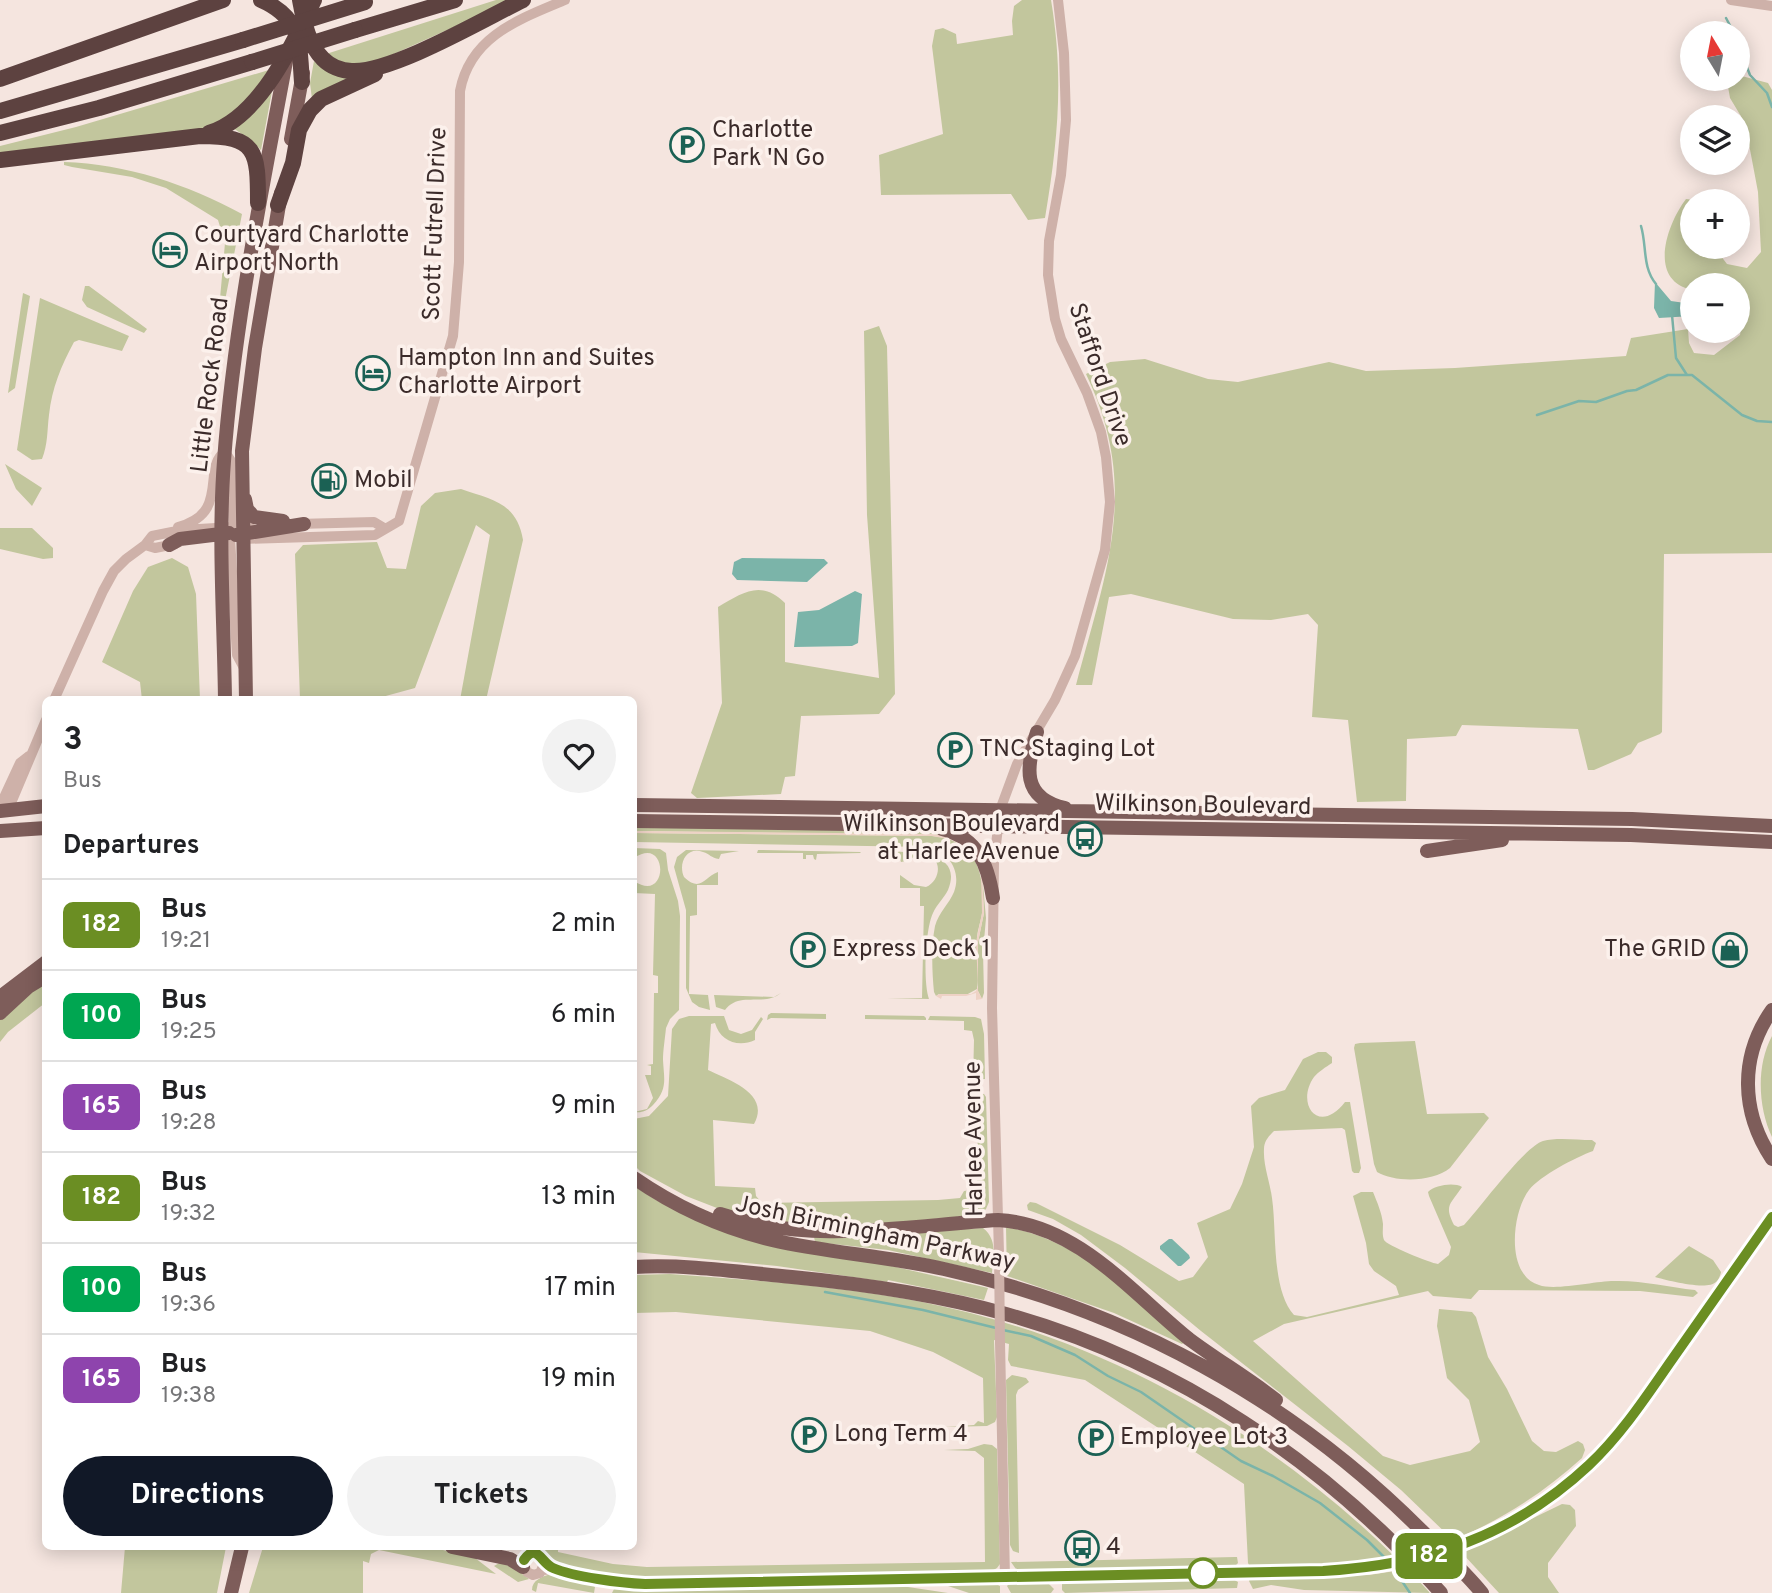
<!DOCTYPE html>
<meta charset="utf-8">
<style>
:root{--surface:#fff;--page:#f2f2f2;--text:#202124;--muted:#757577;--line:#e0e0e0;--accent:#111827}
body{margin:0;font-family:Overpass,sans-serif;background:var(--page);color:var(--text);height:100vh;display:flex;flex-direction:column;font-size:26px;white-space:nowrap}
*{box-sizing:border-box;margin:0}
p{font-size:23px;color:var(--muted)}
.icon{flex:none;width:38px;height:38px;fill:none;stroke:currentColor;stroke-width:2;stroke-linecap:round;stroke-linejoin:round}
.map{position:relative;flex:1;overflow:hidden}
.side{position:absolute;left:42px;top:696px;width:595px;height:854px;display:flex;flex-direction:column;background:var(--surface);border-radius:10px;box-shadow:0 4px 18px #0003}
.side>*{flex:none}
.badge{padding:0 14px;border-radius:10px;font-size:24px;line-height:46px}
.needle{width:46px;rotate:350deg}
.controls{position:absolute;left:1680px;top:21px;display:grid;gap:14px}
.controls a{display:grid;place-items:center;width:70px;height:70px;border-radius:50%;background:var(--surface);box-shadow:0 4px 18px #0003;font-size:35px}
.map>.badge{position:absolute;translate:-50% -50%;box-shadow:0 0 0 4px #fff}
h2{padding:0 21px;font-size:26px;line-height:63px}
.round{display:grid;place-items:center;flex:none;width:74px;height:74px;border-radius:37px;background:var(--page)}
.head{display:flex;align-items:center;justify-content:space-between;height:119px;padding:0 21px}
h1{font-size:33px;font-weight:700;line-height:52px}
.action{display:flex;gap:14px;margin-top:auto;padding:14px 21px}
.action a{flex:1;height:80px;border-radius:42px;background:var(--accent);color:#fff;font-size:28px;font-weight:700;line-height:80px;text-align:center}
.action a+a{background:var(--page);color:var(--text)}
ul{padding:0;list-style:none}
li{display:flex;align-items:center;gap:21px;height:91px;padding:0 21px;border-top:2px solid var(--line)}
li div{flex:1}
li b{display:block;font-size:26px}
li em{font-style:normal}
li .badge{min-width:77px;font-weight:700;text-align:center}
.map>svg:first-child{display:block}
.green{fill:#c2c69d}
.plaza{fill:#eed2c5}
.water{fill:#7bb4a9}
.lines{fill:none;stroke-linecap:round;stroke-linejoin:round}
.stream{stroke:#7bb4a9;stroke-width:2.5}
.minor{stroke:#ceb1a9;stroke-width:10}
.major{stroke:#7e5d5a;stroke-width:14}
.highway{stroke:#5d4240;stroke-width:16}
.minor-bridge{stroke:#ceb1a9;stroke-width:10}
.highway-bridge{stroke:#5d4240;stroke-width:16}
.line-casing{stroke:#fff;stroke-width:16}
.line{stroke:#6b8e23;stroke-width:10}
.stop-dot{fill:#fff;stroke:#6b8e23;stroke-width:3.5}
.labels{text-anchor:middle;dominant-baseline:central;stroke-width:7;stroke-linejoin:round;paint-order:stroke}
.poi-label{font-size:24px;fill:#3b2b2a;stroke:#fcf1ec;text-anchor:start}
.street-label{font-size:24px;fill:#3b2b2a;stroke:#fcf1ec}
</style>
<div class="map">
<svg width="1772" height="1593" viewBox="0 0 1772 1593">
<rect width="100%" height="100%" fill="#f5e5df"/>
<path class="green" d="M496,0H514L376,62L343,64L326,54Z
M1022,0H1051C1064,78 1058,140 1045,218L1028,220L1011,194L881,195L879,155L943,134L932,46L935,30L943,28L956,34L957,44L1013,35L1012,21L1014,6Z
M314,61L321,67L351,78L312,99L310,83Z
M269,70L252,95L229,120L196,131L0,155V146L76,127Z
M1738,75L1768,83L1772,90V553L1664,554L1662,732L1660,734L1638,743L1631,754L1594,770H1588L1578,729L1462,725L1456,736L1407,739L1406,801L1357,802L1348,720L1312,717L1318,625L1308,614L1271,620L1233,619L1131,594L1109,597L1092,685H1076C1106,571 1141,488 1086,374L1110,362L1145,359L1208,379L1238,382L1329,362L1366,371L1455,368L1626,356L1631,338L1688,329L1689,343L1694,353L1714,355L1740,335L1743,315L1738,301V285H1692V290C1647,280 1667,224 1686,199L1703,201H1692V247H1714L1727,264L1747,268L1761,252L1758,192L1745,123L1730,98L1727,81L1738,79Z
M272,91L261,150L252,141L233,128Z
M64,162C126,164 187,184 242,214L221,321H218L225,243L218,220L166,188L132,177L72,167L64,165Z
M85,286H89L147,329L144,333L87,307L82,300Z
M23,293L30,296L15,388L8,393Z
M40,298L129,336L122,351L79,340L74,342C61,366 52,388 49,415C47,431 48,444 42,459L32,460L17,450Z
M879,326L887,346L895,694L879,714L801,716L795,776L785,777L781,794L697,798L691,793L722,703L718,607C742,593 761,579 785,603V662L879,678L867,515L864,331Z
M5,464L42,488L32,506L16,489Z
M461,489C493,500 517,503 523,540L486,700H460L490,535L476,525L415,688L382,697L380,700H300L295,554L303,545L377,542L387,568L406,569L421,506L435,493Z
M0,528H32L53,548V558L43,559L0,549Z
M172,558L188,567L196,594L200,700H142L140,682L102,662L133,591L148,567Z
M634,827L940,832L939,835L634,831Z
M634,833L932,836C976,839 986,874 982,913C981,922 977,930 977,940C976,956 980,973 977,989L966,995L939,994L936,996L934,992C932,972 931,946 935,926C939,912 949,904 954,892C962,871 948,850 927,847L634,842Z
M634,848L660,849L666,853L668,870L678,901L680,916L679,1010L670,1019L666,1028C665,1038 663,1051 663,1060C664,1079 668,1089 653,1105C647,1111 642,1113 634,1112L647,1109L653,1098L645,1075H651V1066L647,1065L653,1064L654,993H658V976L653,975L655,894L634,893V881C669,905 669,834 634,858Z
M686,850L739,851L721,854L719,859C711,858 710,854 703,852C686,846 678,864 684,877C701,893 704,877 718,872V885H697V915L690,916L689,994L708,995L710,1010L699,1007L692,1002L686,988V910L674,867L677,857Z
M758,850L860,852L861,853L817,854L816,860L814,859L813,855H806V859H803V853H757Z
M876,852C899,852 966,846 948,890C944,898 937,904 933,913C925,930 923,983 929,999L887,998H922L924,906H920V888H900V875L914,885L926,887C942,880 943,854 922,855C914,855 909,861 901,862L899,856H892L891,861L890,855L875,854Z
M982,874L986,918L983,952L984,993L982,999L978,991V942L984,913Z
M45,982V1003L8,1032L0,1042V1019L10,1008Z
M781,993C764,1007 739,991 725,1010L716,1007L714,995L774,997Z
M771,1013L826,1014V1019L771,1018L767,1020L768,1015Z
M865,1015L924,1016L926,1018V1020L865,1019Z
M689,1016H724L729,1030L741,1034L752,1030L761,1017L763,1019L755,1032V1040C738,1048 720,1041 715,1023L711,1024L708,1070C728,1080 771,1093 754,1124L713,1120L715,1186L755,1188L756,1196L762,1203L938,1200L960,1198L964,1191L977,1189L978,1118L973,1116L974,1095L984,1094L986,1097L989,1202L986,1209L979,1215L822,1229L735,1215L686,1196L640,1171L634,1165V1119L649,1116L668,1096L672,1029L679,1019Z
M930,1016L975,1017L981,1019L984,1034L985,1079L973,1080L974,1040L972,1031L964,1030V1021L928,1020Z
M1772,1036V1137C1758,1107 1756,1066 1772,1036Z
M1415,1041L1427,1114L1484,1113L1489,1118L1450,1168C1433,1182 1396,1183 1377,1172L1374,1164L1354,1048L1355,1044L1360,1043Z
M1318,1052H1326L1332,1057V1063C1326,1067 1318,1072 1314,1077C1295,1104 1319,1136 1345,1102H1350L1361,1168L1359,1173H1354L1352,1171L1345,1130L1342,1128L1274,1131C1269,1136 1264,1141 1264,1149C1263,1165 1270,1182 1272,1198C1277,1232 1271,1289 1294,1315L1307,1317L1399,1295L1396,1286L1374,1271L1369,1264L1366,1243L1353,1196L1361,1192H1373C1377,1202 1382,1213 1383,1224C1383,1229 1382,1235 1384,1240C1386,1245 1430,1263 1438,1264L1449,1255L1451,1247L1429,1196L1428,1192C1435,1185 1454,1182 1462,1187C1450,1205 1444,1205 1454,1225L1458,1227L1464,1225C1480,1208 1524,1147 1543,1141C1557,1137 1577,1140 1592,1140L1596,1143L1593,1151C1576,1157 1540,1176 1529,1190C1512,1212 1505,1275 1539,1285C1555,1291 1595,1281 1614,1281C1640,1280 1669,1287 1695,1290L1698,1293L1693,1297L1640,1291L1479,1290L1471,1299L1433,1296L1428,1291L1284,1324L1253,1341L1383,1456L1410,1465L1470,1451L1480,1442L1469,1400L1447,1378L1437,1326L1439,1309L1472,1312L1476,1317L1488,1357L1507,1389L1532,1441L1544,1451L1556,1452L1578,1441L1583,1444L1585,1450L1582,1458C1543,1493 1502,1520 1453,1540L1401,1490L1348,1446L1201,1331L1125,1268L1081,1235L1053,1219L1028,1210L1027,1205L1030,1202L1036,1203L1120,1245L1179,1281L1193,1277L1208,1257L1197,1223L1230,1209L1242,1184L1254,1147L1251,1106L1259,1098L1285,1090L1303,1059Z
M634,1186L656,1200L703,1223L988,1288L984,1300L888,1280L887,1282L777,1266L634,1252Z
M1006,1227C1082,1241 1130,1294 1185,1342L1182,1344L1114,1313L1007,1276Z
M983,1228C998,1240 993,1256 992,1273L888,1250L815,1242L814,1237Z
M1689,1246L1713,1260L1721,1272C1721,1274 1718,1281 1716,1282C1707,1291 1666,1280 1655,1277Z
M670,1274C754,1280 839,1286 922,1302C1101,1337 1265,1430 1395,1557L1343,1566L1250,1567L1248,1563L1244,1484L1085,1380L1011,1366L1008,1360L1009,1344L994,1340L997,1417L995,1422L987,1426L944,1427L974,1425L978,1421L984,1423L983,1378L933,1352L870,1331L676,1312L634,1313V1275Z
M1012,1375L1026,1378L1029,1382L1018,1390L1016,1395L1019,1553L1013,1551L1010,1545L1006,1380Z
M984,1444L992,1445L997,1449L1000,1564L997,1568L988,1573L649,1581C620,1578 565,1576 545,1555V1547H558V1552L613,1564L647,1567L985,1562L984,1458L975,1451L944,1450L968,1449Z
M1562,1504L1570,1505L1575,1510L1576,1526L1548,1563V1577L1559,1593H1499L1462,1553Z
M125,1547H226L217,1593H121Z
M263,1547H431L475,1558L496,1574L379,1550L371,1554L369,1563L363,1561V1593H249Z
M1235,1557H1237L1238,1563L1233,1568L1018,1572L1011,1562Z
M501,1562L509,1564L529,1579L518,1582L494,1566Z
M1408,1569L1430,1593L1304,1590L1271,1585L1253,1589L1249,1581L1251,1577L1369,1575Z
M550,1574L590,1582L595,1587L594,1593L538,1583L536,1592L532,1590C532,1580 542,1577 550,1574Z
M1231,1578L1238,1582L1237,1588L1065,1593L1062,1590V1584L1065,1581Z
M1011,1582H1047L1054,1589L1051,1593H1011L1007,1586Z
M994,1583L1000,1586V1593H969L942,1584Z
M888,1584L948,1593H612L614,1589L621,1586Z"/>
<path class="plaza" d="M634,831L932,834L948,836L963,844L964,841L976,856L982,874L984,913L978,942V991L982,999L976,1000V993L966,996H942L941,999L936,996L939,994H971L976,991L978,986L976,942L982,913L981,874L973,855L953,840L932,836L634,833Z"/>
<path class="water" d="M1655,282L1671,301L1692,304V316L1659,318L1654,308Z
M742,558L824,559L828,563L807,582L737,580L732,574L734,562Z
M855,591L862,594L858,643L852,646L794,647L798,612L819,610Z
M1169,1239H1172L1189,1255L1190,1258L1181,1266H1178L1160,1249V1246Z"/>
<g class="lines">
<path class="stream" d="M1726,18L1734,33
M1738,45L1750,75L1767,93L1772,107
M1641,226C1647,246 1642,267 1656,284
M1672,315L1676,358L1687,375
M1537,415L1579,401L1596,402L1627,391L1636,390L1668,375H1692L1742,415L1757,421L1772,422
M825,1292L923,1310L996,1328
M1003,1330L1031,1336L1075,1355L1108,1376L1141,1392L1241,1461L1273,1476L1320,1503L1367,1540L1387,1560
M1391,1565L1410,1593"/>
<path class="minor" d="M1731,0L1772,6
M297,524L374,522L384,528
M178,527C231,513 201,468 225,452L231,461L234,532
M225,528L228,530L230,538L237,655L244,668
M243,539L375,535L399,521L453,336L459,262L460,91C470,36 520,19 565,0
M145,545L155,548L175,544
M54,700L103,591L114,571L126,559L145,545L152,536L182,530L250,526
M0,806L20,763L29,756
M8,810L46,720
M999,1253L992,1008L994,862L1000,810L1017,764L1055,700L1075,656L1105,550L1110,502L1106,457L1101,432L1087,393L1061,339L1055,319L1048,275L1049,241L1061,175L1066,120L1064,53L1058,0
M1000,1342L1005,1578
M1476,1538L1557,1493L1598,1456L1625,1426L1656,1383L1772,1217
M544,1564L540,1573L533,1575L527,1572L523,1563L528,1555C541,1550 544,1563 554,1569
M543,1570L554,1569L610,1581L645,1584L1302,1571L1370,1567"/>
<path class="major" d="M291,139L303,73
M245,499L247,509L254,517L283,521
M236,535L304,524
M169,545L180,539L229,533
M225,700C224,621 218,540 224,461C234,325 262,191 287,56
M246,700L242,451L255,348L281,193
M1037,732C1026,767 1021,798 1065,808
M634,805L1632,819L1772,826
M0,811L46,806
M634,821L1631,835L1772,842
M942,829C978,838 988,865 993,898
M0,831L46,828
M1427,851L1502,840
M0,997L46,962
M1772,1010C1739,1057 1741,1112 1772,1159
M0,1013L28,987L46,976
M634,1178C676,1207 722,1228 772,1240C829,1253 887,1256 944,1269C1126,1309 1292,1400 1423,1532C1443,1552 1464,1571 1482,1593
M720,1214C812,1245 904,1226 998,1220C1077,1224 1132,1293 1189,1339C1217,1360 1248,1378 1276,1400
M634,1267C686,1264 739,1272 792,1277C864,1284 935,1294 1006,1314C1175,1361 1325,1462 1441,1593
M452,1547L510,1559L523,1567
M231,1593L242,1547"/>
<path class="highway" d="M261,0C302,18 299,44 302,82
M300,0C304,21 307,43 323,59C330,66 341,71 352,71C392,73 484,19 523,0
M355,30L455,0
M0,79L223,0
M0,111L243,40
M0,133L99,108L252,62
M209,133C259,118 293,45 314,0
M0,160L200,136C257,136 258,151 258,203
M278,205L293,163L299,130L310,110L321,99L375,74"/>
<path class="minor-bridge" d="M999,1253L1000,1342
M1370,1567L1429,1556L1476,1538"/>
<path class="highway-bridge" d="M243,40L365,2
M252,62L355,30"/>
</g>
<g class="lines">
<g class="line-casing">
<path id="line" d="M524,1560C537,1542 541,1563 553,1568C574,1577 621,1583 645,1584L1323,1571C1426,1565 1512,1537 1589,1465C1621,1435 1646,1397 1671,1361C1705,1313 1738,1265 1772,1217"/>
</g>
<use href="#line" class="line"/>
</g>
<defs>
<g id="parking-ring" transform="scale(1.75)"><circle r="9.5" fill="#fcf1ec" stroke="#1b6154" stroke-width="1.5"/><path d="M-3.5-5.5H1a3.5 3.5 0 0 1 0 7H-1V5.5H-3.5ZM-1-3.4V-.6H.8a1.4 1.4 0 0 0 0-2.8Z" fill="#1b6154"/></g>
<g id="hotel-ring" transform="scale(1.75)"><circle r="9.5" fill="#fcf1ec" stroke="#1b6154" stroke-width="1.5"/><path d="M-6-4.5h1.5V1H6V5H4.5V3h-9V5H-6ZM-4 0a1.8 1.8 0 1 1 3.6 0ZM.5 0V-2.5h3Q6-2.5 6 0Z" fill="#1b6154"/></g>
<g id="fuel-ring" transform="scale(1.75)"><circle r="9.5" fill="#fcf1ec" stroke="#1b6154" stroke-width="1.5"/><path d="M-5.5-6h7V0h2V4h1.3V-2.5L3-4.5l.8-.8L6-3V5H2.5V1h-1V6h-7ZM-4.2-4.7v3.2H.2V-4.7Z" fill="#1b6154"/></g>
<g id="bus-ring" transform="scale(1.75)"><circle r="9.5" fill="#fcf1ec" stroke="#1b6154" stroke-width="1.5"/><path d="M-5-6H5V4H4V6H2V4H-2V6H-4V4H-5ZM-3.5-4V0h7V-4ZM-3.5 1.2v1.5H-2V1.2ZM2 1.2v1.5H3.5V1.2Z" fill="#1b6154"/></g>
<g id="shop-ring" transform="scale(1.75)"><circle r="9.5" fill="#fcf1ec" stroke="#1b6154" stroke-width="1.5"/><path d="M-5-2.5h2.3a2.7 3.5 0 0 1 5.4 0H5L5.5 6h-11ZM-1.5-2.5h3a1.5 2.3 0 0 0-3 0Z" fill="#1b6154"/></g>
</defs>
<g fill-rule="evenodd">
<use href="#parking-ring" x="687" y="145"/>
<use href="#hotel-ring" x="170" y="250"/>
<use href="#hotel-ring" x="373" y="373"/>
<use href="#fuel-ring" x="329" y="481"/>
<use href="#parking-ring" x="955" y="750"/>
<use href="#bus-ring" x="1085" y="839"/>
<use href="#parking-ring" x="808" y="950"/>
<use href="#shop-ring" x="1730" y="950"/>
<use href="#parking-ring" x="809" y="1435"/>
<use href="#parking-ring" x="1096" y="1438"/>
<use href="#bus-ring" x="1082" y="1548"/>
</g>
<circle class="stop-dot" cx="1203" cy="1573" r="14"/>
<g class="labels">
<g class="poi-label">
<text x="712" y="131">Charlotte<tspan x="712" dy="28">Park 'N Go</tspan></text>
<text x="194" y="236">Courtyard Charlotte<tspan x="194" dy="28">Airport North</tspan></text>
<text x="398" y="359">Hampton Inn and Suites<tspan x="398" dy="28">Charlotte Airport</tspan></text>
<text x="354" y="481">Mobil</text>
<text x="979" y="750">TNC Staging Lot</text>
<text x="1060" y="825" text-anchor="end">Wilkinson Boulevard<tspan x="1060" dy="28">at Harlee Avenue</tspan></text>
<text x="832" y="950">Express Deck 1</text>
<text x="1706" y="950" text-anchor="end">The GRID</text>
<text x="834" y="1435">Long Term 4</text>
<text x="1120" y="1438">Employee Lot 3</text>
<text x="1106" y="1548">4</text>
</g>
<g class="street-label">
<text transform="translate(436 224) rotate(-88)">Scott Futrell Drive</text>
<text transform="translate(1099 375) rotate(71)">Stafford Drive</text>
<text transform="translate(211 385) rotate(-83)">Little Rock Road</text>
<text transform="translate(1203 806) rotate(1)">Wilkinson Boulevard</text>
<text transform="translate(975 1139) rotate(-91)">Harlee Avenue</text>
<text transform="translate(875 1234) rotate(12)">Josh Birmingham Parkway</text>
</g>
</g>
</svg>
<div class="controls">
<a><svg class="needle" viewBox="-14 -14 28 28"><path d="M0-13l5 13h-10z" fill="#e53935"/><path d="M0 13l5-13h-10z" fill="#757577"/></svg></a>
<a><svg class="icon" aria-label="layers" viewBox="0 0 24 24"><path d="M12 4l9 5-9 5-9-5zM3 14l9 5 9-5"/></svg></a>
<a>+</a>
<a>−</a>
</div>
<b class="badge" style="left:1429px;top:1556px;background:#6b8e23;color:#fff">182</b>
<section class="side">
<div class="head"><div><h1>3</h1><p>Bus</p></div><a class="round"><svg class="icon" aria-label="heart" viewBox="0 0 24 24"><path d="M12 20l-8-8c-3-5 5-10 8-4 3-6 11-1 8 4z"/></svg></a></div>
<h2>Departures</h2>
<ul>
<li><span class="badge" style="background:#6b8e23;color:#fff">182</span><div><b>Bus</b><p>19:21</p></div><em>2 min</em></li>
<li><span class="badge" style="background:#00a651;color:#fff">100</span><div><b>Bus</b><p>19:25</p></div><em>6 min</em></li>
<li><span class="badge" style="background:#8e44ad;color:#fff">165</span><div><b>Bus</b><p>19:28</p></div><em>9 min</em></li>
<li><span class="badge" style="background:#6b8e23;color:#fff">182</span><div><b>Bus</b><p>19:32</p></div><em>13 min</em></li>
<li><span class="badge" style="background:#00a651;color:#fff">100</span><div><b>Bus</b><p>19:36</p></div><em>17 min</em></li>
<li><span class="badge" style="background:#8e44ad;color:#fff">165</span><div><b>Bus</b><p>19:38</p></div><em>19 min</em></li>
</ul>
<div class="action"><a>Directions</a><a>Tickets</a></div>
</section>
</div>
